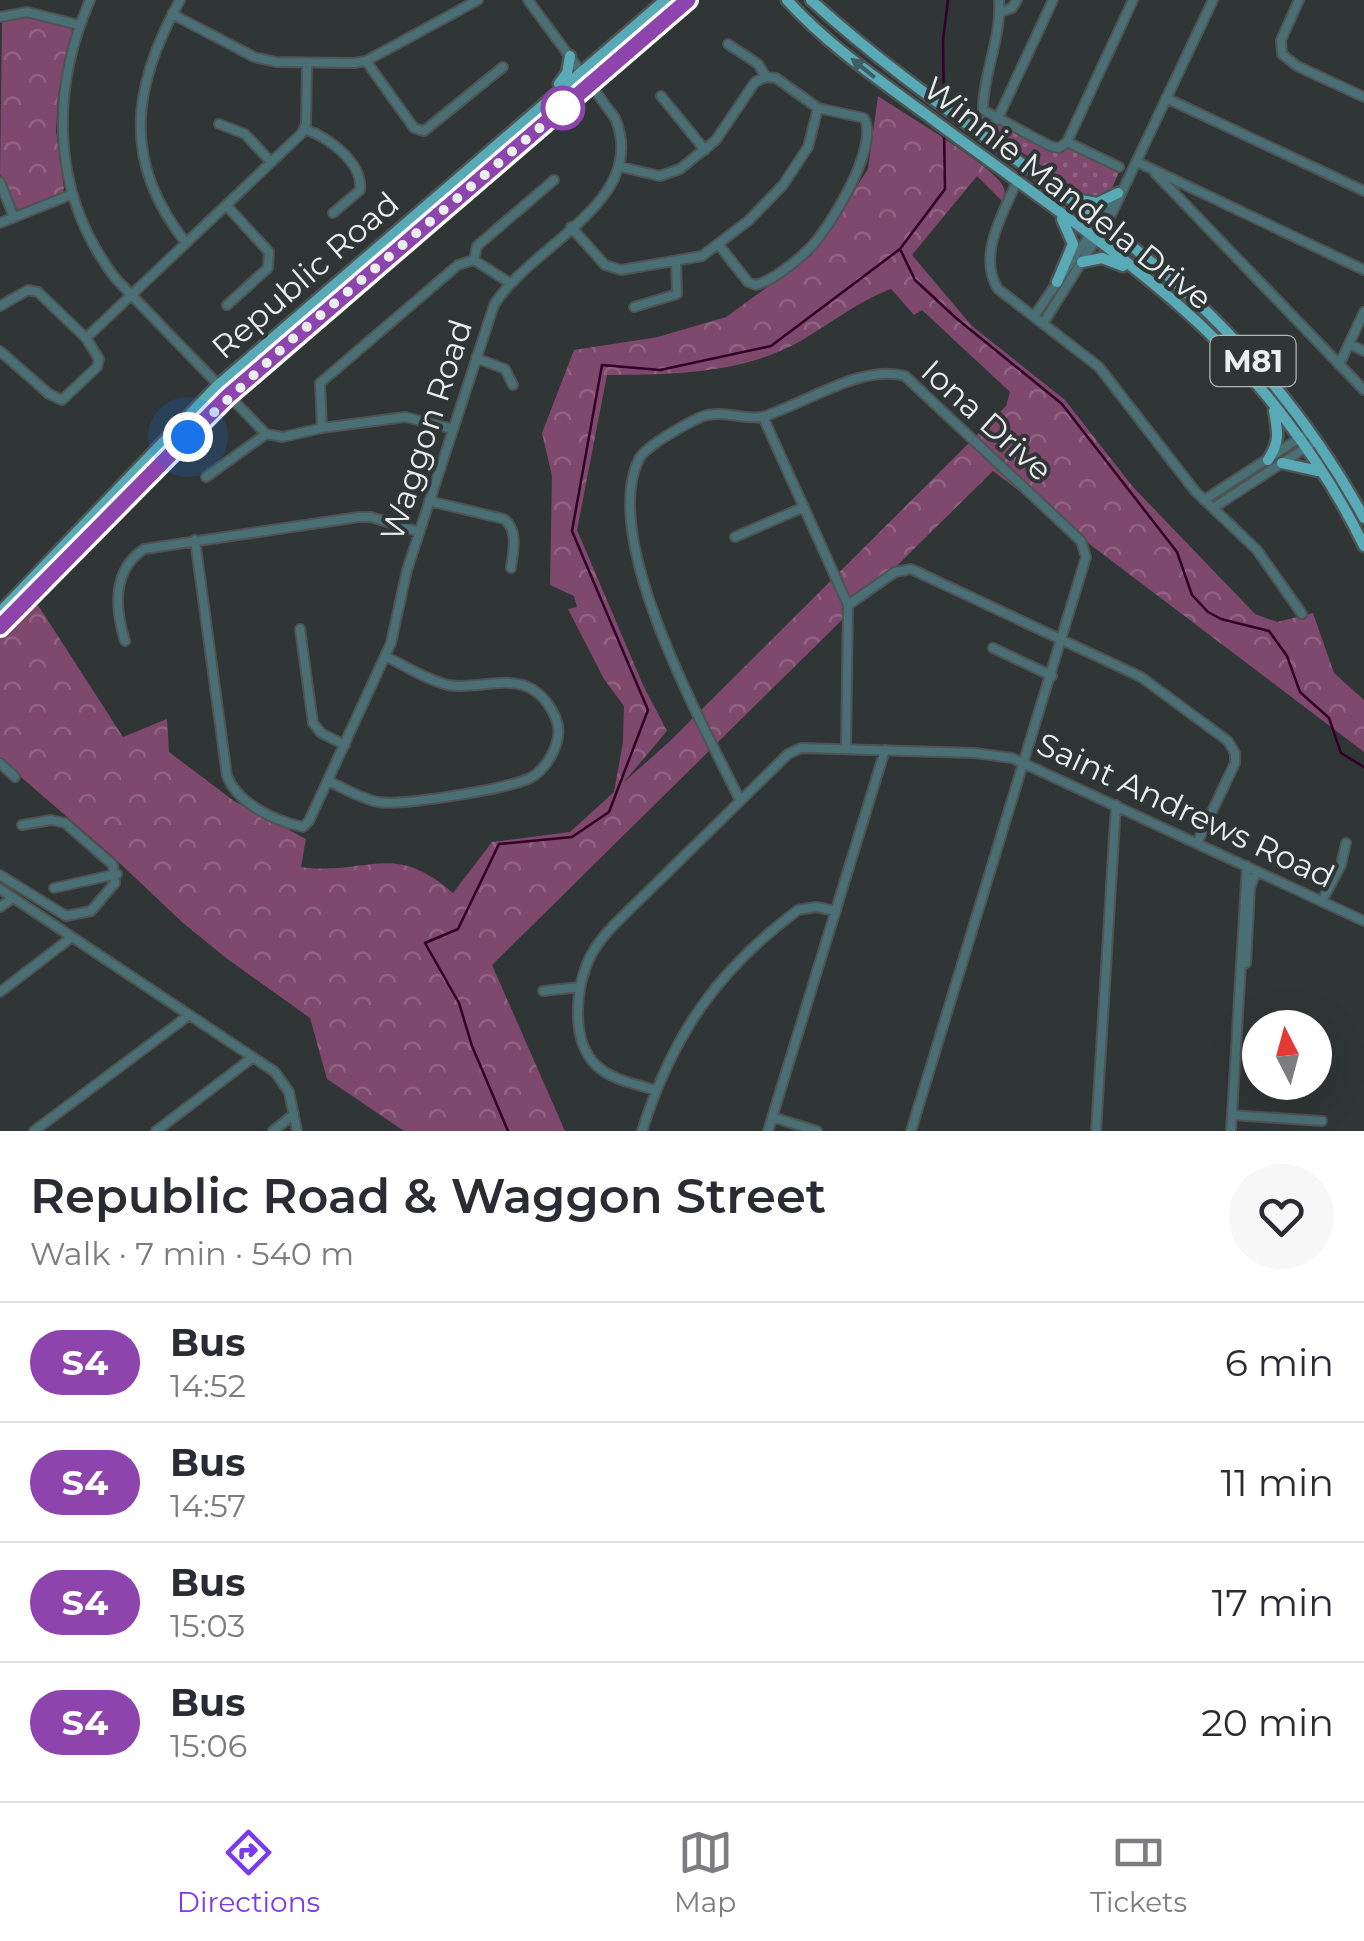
<!DOCTYPE html>
<meta charset="utf-8">
<style>
:root{--surface:#fff;--page:#f7f7f7;--text:#2b2b33;--muted:#7c7c81;--line:#e1e1e2;--accent:#7c3aed}
body{margin:0;font-family:Montserrat,sans-serif;background:var(--page);color:var(--text);height:100vh;display:flex;flex-direction:column;font-size:38px;white-space:nowrap}
*{box-sizing:border-box;margin:0}
p{font-size:32px;color:var(--muted)}
.icon{flex:none;width:55px;height:55px;fill:none;stroke:currentColor;stroke-width:2;stroke-linecap:round;stroke-linejoin:round}
.map{position:relative;height:1131px;overflow:hidden}
.drawer{display:flex;flex-direction:column;background:var(--surface);flex:1}
.drawer>*{flex:none}
.badge{padding:0 20px;border-radius:32px;font-size:35px;line-height:65px}
.needle{width:65px;rotate:354deg}
.controls{position:absolute;left:1242px;top:1010px;display:grid;gap:20px}
.controls a{display:grid;place-items:center;width:90px;height:90px;border-radius:50%;background:var(--surface);box-shadow:0 10px 40px #0002;font-size:50px}
.you{position:absolute;width:50px;height:50px;margin:-25px;border:8px solid #fff;border-radius:50%;background:#1a73e8;box-shadow:0 0 0 15px #1a73e833}
.map>.badge{position:absolute;translate:-50% -50%;box-shadow:0 0 0 5px #fff}
.round{display:grid;place-items:center;flex:none;width:105px;height:105px;border-radius:52px;background:var(--page)}
.overview{display:flex;align-items:center;justify-content:space-between;height:170px;padding:0 30px}
h1{font-size:48px;font-weight:600;line-height:75px}
ul{padding:0;list-style:none}
li{display:flex;align-items:center;gap:30px;height:120px;padding:0 30px;border-top:2px solid var(--line)}
li div{flex:1}
li b{display:block;font-size:38px}
li em{font-style:normal}
li .badge{min-width:110px;font-weight:700;text-align:center}
.menu{display:flex;justify-content:space-around;align-items:center;height:140px;border-top:2px solid var(--line);background:var(--surface);font-size:28px;color:var(--muted)}
.menu a{display:grid;justify-items:center;gap:5px}
.menu .active{color:var(--accent)}
.map>svg:first-child{display:block}
.grass{fill:url(#grass-dots)}
.park{fill:url(#park-crowns);fill-rule:evenodd}
.lines{fill:none;stroke-linecap:round;stroke-linejoin:round}
.stream{stroke:#320026;stroke-width:2.5}
.minor-casing{stroke:#4e5353;stroke-width:12}
.major-casing{stroke:#4e5353;stroke-width:15}
.minor{stroke:#4a7076;stroke-width:8}
.major{stroke:#58abb6;stroke-width:10}
.oneway{fill:#3e5e63}
.line-casing{stroke:#fff;stroke-width:22}
.line{stroke:#8e44ad;stroke-width:15}
.walk{stroke:#ebeeee;stroke-width:10;stroke-dasharray:0 18}
.stop-dot{fill:#fff;stroke:#8e44ad;stroke-width:5}
.labels{text-anchor:middle;dominant-baseline:central;stroke-width:8;stroke-linejoin:round;paint-order:stroke}
.shield{fill:#303536;stroke:#b3b6b7;stroke-width:2.5}
.shield-label{font-size:30px;font-weight:bold;fill:#ebeeee}
.street-label{font-size:32px;fill:#ebeeee;stroke:#303536}
</style>
<div class="map">
<svg width="1364" height="1131" viewBox="0 0 1364 1131">
<defs>
<pattern id="grass-dots" width="8" height="8" patternUnits="userSpaceOnUse" patternTransform="scale(2.5)"><rect width="8" height="8" fill="#7f486d"/><path d="M2 2h.1M6 6h.1" fill="none" stroke="#916382" stroke-width="1.8" stroke-linecap="round"/></pattern>
<pattern id="park-crowns" width="20" height="18" patternUnits="userSpaceOnUse" patternTransform="scale(2.5)"><rect width="20" height="18" fill="#7f486d"/><path d="M2 6a3 3 0 1 1 6 0M12 15a3 3 0 1 1 6 0" fill="none" stroke="#916382"/></pattern>
</defs>
<rect width="100%" height="100%" fill="#303536"/>
<path class="grass" d="M977,112L1044,146L1070,145L1120,170L1112,188L1103,196L1088,198L978,122Z"/>
<path class="park" d="M19,16L71,27L73,35L58,94L56,131L64,188L62,194L21,210L13,207L0,174L2,20Z
M878,96C900,111 995,167 1003,186C1006,193 1004,194 1002,201L977,176L912,255L972,326L1065,400L1133,487L1255,614L1277,622L1313,613L1334,673L1364,700V752L993,471L492,965L565,1131H404L327,1079L310,1018L226,958L182,922L110,854L0,759V635L36,602L123,737L167,719L169,752L234,801L306,839L301,867C369,876 392,840 453,893L492,842L570,832L614,792L623,742L624,706L604,679L568,609L577,607L574,596L550,585L552,476L542,433L574,350L658,337L726,317L812,255L868,169ZM891,289L914,315L922,310L1010,392L1006,406L670,741L623,783L667,731L643,685L577,530L607,375C670,375 740,374 797,343C829,325 856,302 891,289Z"/>
<g class="lines">
<path class="stream" d="M944,103L943,40L948,0
M901,251L915,280L956,318L1062,404L1177,552L1192,595L1208,612L1221,619L1269,631L1287,656L1300,692L1329,718L1341,753L1364,767
M508,1131L472,1046L459,1003L425,943L458,929L499,844L572,837L609,812L648,710L572,531L602,365L660,370L771,346L900,249L945,189L944,131"/>
<g class="minor-casing">
<path id="minor" d="M90,0C49,94 52,196 116,279L266,434L283,437L322,428L405,417L453,429
M180,0C132,87 121,161 186,243
M999,0C1002,37 983,73 983,110L1050,146L1059,148L1067,142
M1299,0L1281,40L1282,54L1297,66L1364,97
M1000,12L1012,8L1017,0
M172,14L254,57L276,62L354,63L366,61L478,0
M0,17L27,12L79,25
M366,61L414,128L424,131L503,67
M661,96L705,150
M1166,98L1364,191
M997,120L1053,0
M219,124L245,134L271,162
M304,129C328,137 363,162 360,190L333,213
M1067,142L1133,0
M1067,142L1119,167
M1137,162L1364,270
M621,167L660,176L680,169L716,140L755,82L766,77
M1155,173L1364,390
M1017,181C1003,214 977,255 998,289L1099,367L1195,491L1257,550L1302,614
M0,182L14,217
M226,205L269,252L268,268L227,305
M0,223L70,195
M571,227L605,265L621,270L702,256L748,221L783,185L808,147L818,108
M718,244L748,282L756,285C773,280 794,263 808,250C829,230 880,146 864,118L818,108L776,78L766,77L758,64L728,44
M474,260L477,246L554,180
M474,260L510,283
M0,306L28,290L38,292L86,338L99,359L97,367L62,400L49,394L0,351
M634,307L677,294L676,263
M1035,315L1116,196
M1044,322L1111,215L1213,0
M86,338L302,133L306,124L307,63
M1349,344L1364,351
M476,358L505,369L513,385
M1339,365L1364,312
M763,417L848,605L846,748
M322,428L320,383L458,265L474,260
M206,477L266,434
M1204,500L1309,432
M429,501L504,519C519,531 513,551 511,568
M1213,508L1316,441
M735,537L804,507
M195,540L227,776C238,804 275,821 303,827L309,821L391,643L407,570L494,305C533,243 650,201 615,118L528,0
M848,605L895,572L911,569L1141,677L1228,741L1235,753V763L1197,843
M300,629L313,723L321,733L345,745
M125,641C115,609 112,570 144,549L359,517H371L419,532
M993,648L1052,676
M0,763L15,777
M328,781C344,788 361,799 378,802C403,806 507,789 530,778C546,770 561,744 558,726C555,712 545,697 532,689C509,675 474,690 448,685C427,680 405,666 385,656
M740,800C703,725 599,539 639,459C645,446 688,423 701,417C722,409 742,420 762,417C768,416 777,411 783,409C819,395 867,365 905,376L1081,541L1086,557L911,1131
M0,875L66,916L91,911L115,883L113,865L65,823L51,820L22,825
M54,888L117,874
M0,889L275,1072L289,1092L297,1131
M1322,901L1341,865L1346,843
M0,907L13,898
M1246,963L1250,887L1257,871
M543,991L580,987
M0,992L72,937
M655,1090C636,1084 612,1080 597,1066C569,1040 576,985 591,955C599,940 610,929 621,918L788,754L801,748L975,753L1012,758L1364,921
M1232,1115L1322,1121
M772,1117L817,1131
M34,1131L188,1016
M156,1131L252,1058
M273,1131L294,1114
M642,1131C672,1036 717,970 798,910L816,907L836,911
M768,1131L885,750
M1096,1131L1116,805
M1231,1131L1247,866"/>
</g>
<g class="major-casing">
<path id="major" d="M787,0C831,49 887,85 939,124C1018,183 1101,238 1175,302C1252,368 1320,455 1364,546
M811,0C917,97 1040,170 1150,261C1236,331 1311,421 1364,518
M559,84L567,73L570,56
M1075,199L1097,203L1118,193
M1082,262L1102,258L1123,266
M1057,282L1073,244L1062,219
M1268,460C1280,442 1278,432 1274,411
M1282,463L1318,471
M0,612L217,386L665,0
M0,627L228,397L688,0"/>
</g>
<use href="#minor" class="minor"/>
<use href="#major" class="major"/>
</g>
<defs><path id="oneway-solid" d="M-6-.8H1V-3.2L6.5 0L1 3.2V.8H-6Z" transform="scale(2.5)"/></defs>
<use class="oneway" href="#oneway-solid" transform="translate(863 68) rotate(-141)"/>
<g class="lines">
<g class="line-casing">
<path id="line" d="M0,627L228,396L688,0"/>
</g>
<use href="#line" class="line"/>
<path class="walk" d="M188,437L289,342L563,108"/>
</g>
<circle class="stop-dot" cx="563" cy="108" r="20"/>
<g class="labels">
<rect class="shield" x="1210.5" y="336" width="85" height="50" rx="8"/>
<g class="shield-label">
<text x="1253" y="361">M81</text>
</g>
<g class="street-label">
<text transform="translate(1068 193) rotate(38)">Winnie Mandela Drive</text>
<text transform="translate(305 275) rotate(-41)">Republic Road</text>
<text transform="translate(987 420) rotate(42)">Iona Drive</text>
<text transform="translate(426 430) rotate(-72)">Waggon Road</text>
<text transform="translate(1186 810) rotate(25)">Saint Andrews Road</text>
</g>
</g>
</svg>
<div class="controls">
<a><svg class="needle" viewBox="-14 -14 28 28"><path d="M0-13l5 13h-10z" fill="#e53935"/><path d="M0 13l5-13h-10z" fill="#7c7c81"/></svg></a>
</div>
<div class="you" style="left:188px;top:437px"></div>
</div>
<section class="drawer">
<div class="overview"><div><h1>Republic Road &amp; Waggon Street</h1><p>Walk · 7 min · 540 m</p></div><a class="round"><svg class="icon" aria-label="heart" viewBox="0 0 24 24"><path d="M12 20l-8-8c-3-5 5-10 8-4 3-6 11-1 8 4z"/></svg></a></div>
<ul>
<li><span class="badge" style="background:#8e44ad;color:#fff">S4</span><div><b>Bus</b><p>14:52</p></div><em>6 min</em></li>
<li><span class="badge" style="background:#8e44ad;color:#fff">S4</span><div><b>Bus</b><p>14:57</p></div><em>11 min</em></li>
<li><span class="badge" style="background:#8e44ad;color:#fff">S4</span><div><b>Bus</b><p>15:03</p></div><em>17 min</em></li>
<li><span class="badge" style="background:#8e44ad;color:#fff">S4</span><div><b>Bus</b><p>15:06</p></div><em>20 min</em></li>
</ul>
</section>
<nav class="menu">
<a class="active"><svg class="icon" aria-label="directions" viewBox="0 0 24 24"><path d="M12 3l9 9-9 9-9-9zM9 14v-3h6M13 9l2 2-2 2"/></svg>Directions</a>
<a><svg class="icon" aria-label="map" viewBox="0 0 24 24"><path d="M3 6l6-2 6 2 6-2v14l-6 2-6-2-6 2zM9 4v14M15 6v14"/></svg>Map</a>
<a><svg class="icon" aria-label="tickets" viewBox="0 0 24 24"><path d="M3 7h18v10H3zM15 7v10"/></svg>Tickets</a>
</nav>
